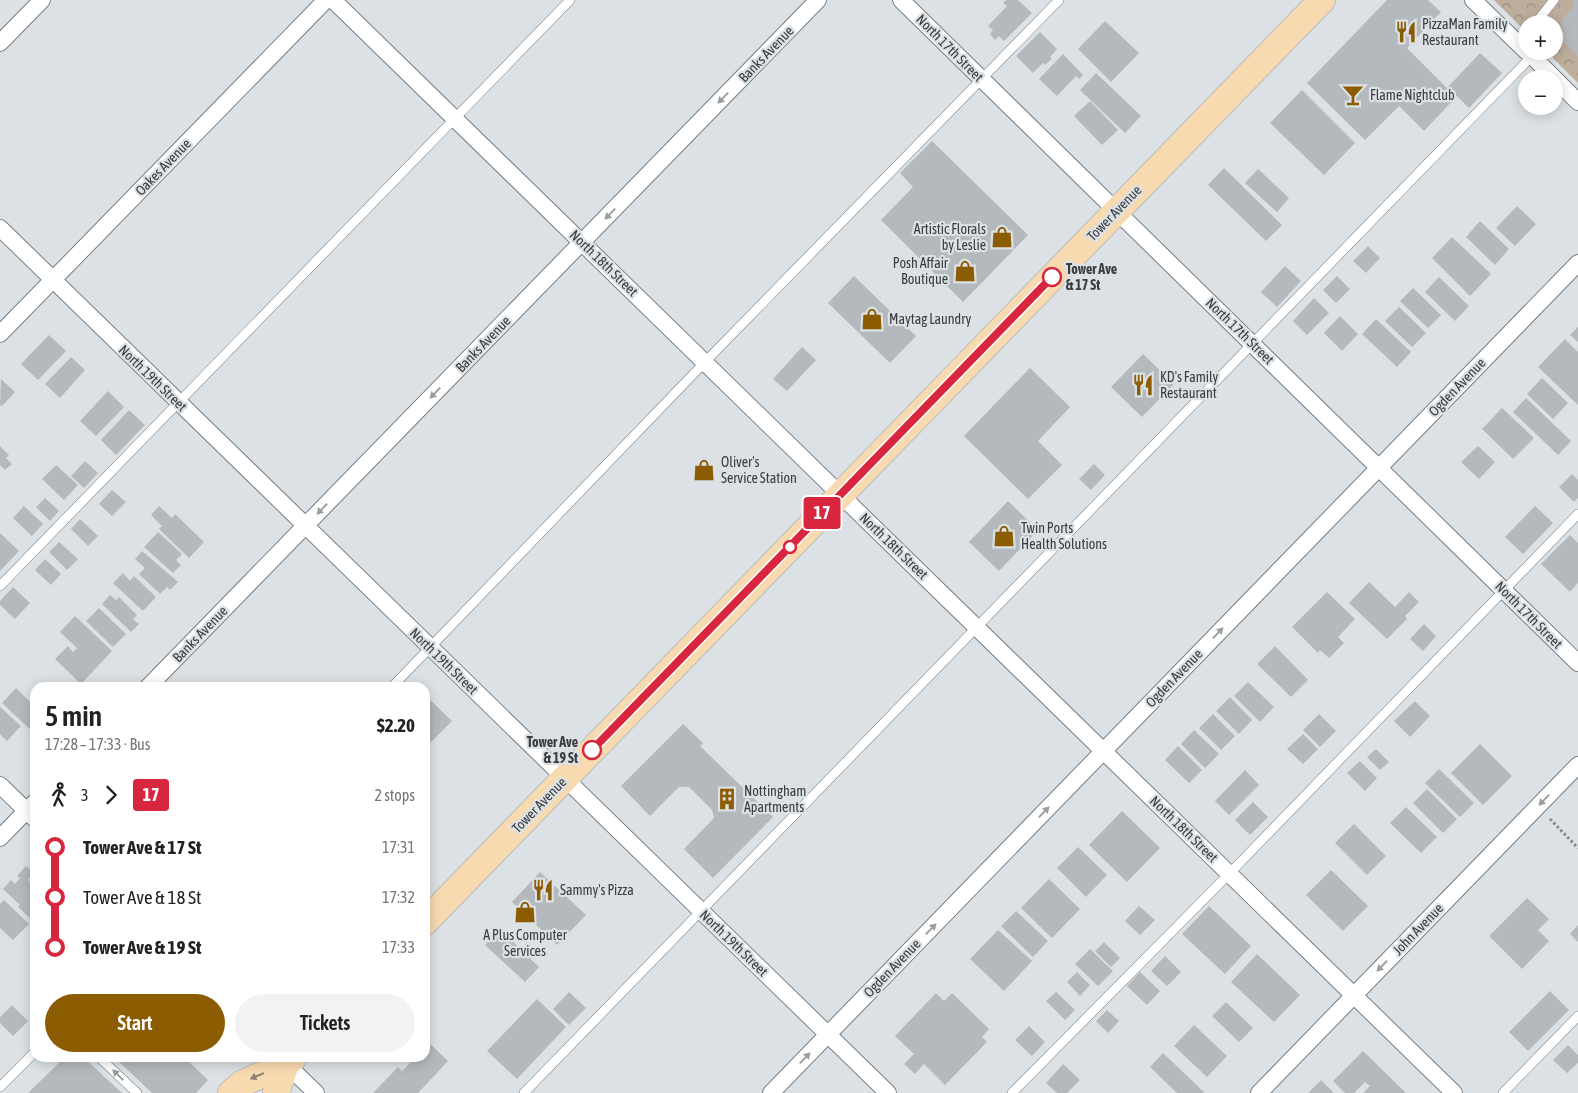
<!DOCTYPE html>
<meta charset="utf-8">
<style>
:root{--surface:#fff;--page:#f2f2f2;--text:#222;--muted:#767676;--accent:#8c5c03}
body{margin:0;font-family:"Asap Condensed",sans-serif;background:var(--page);color:var(--text);height:100vh;display:flex;flex-direction:column;font-size:19px;white-space:nowrap}
*{box-sizing:border-box;margin:0}
p{font-size:16px;color:var(--muted)}
.icon{flex:none;width:28px;height:28px;fill:none;stroke:currentColor;stroke-width:2;stroke-linecap:round;stroke-linejoin:round}
.map{position:relative;flex:1;overflow:hidden}
.drawer{position:absolute;left:30px;top:682px;width:400px;height:380px;display:flex;flex-direction:column;background:var(--surface);border-radius:15px;box-shadow:0 2px 12px #0003}
.drawer>*{flex:none}
.badge{padding:0 10px;border-radius:4px;font-size:18px;line-height:32px}
.fabs{position:absolute;left:1518px;top:15px;display:grid;gap:10px}
.fabs a{display:grid;place-items:center;width:45px;height:45px;border-radius:50%;background:var(--surface);box-shadow:0 2px 12px #0003;font-size:25px}
.map>.badge{position:absolute;translate:-50% -50%;box-shadow:0 0 0 2px #fff}
.legs{display:flex;align-items:center;gap:8px;height:55px;padding:0 15px;font-size:16px}
.legs p{margin-inline-start:auto}
.summary{display:flex;align-items:center;justify-content:space-between;height:85px;padding:0 15px}
h1{font-size:28px;font-weight:600;line-height:38px}
.primary-button{display:flex;gap:10px;margin-top:auto;padding:10px 15px}
.primary-button a{flex:1;height:58px;border-radius:30px;background:var(--accent);color:#fff;font-size:20px;font-weight:600;line-height:58px;text-align:center}
.primary-button a+a{background:var(--page);color:var(--text)}
ul{padding:0 15px;list-style:none}
li{display:flex;align-items:center;gap:18px;height:50px;font-size:19px}
li i{display:grid;place-items:center;width:8px;height:100%;margin:0 6px;background:currentColor}
li i::after{content:'';width:12px;height:12px;margin:-6px;border:4px solid;border-radius:50%;background:var(--surface)}
li p{margin-inline-start:auto}
li:first-child i{background:linear-gradient(#0000 50%,currentColor 0)}
li:last-child i{background:linear-gradient(currentColor 50%,#0000 0)}
.map>svg:first-child{display:block}
.park{fill:url(#park-crowns)}
.building{fill:#b4b9bd}
.lines{fill:none;stroke-linecap:round;stroke-linejoin:round}
.lane-casing{stroke:#787e82;stroke-width:10}
.street-casing{stroke:#787e82;stroke-width:18}
.primary-casing{stroke:#bcbdbd;stroke-width:28}
.path{stroke:#85898c;stroke-width:3;stroke-dasharray:2.5 2.5;stroke-linecap:butt}
.lane{stroke:#fff;stroke-width:9}
.street{stroke:#fff;stroke-width:16}
.primary{stroke:#f8dab1;stroke-width:26}
.oneway{fill:#9c9e9e}
.oneway2{fill:#908372}
.line-1-casing{stroke:#fff;stroke-width:11}
.line-1{stroke:#d7263d;stroke-width:8}
.stop-1-dot{fill:#fff;stroke:#d7263d;stroke-width:2.5}
.labels{text-anchor:middle;dominant-baseline:central;stroke-width:4.5;stroke-linejoin:round;paint-order:stroke}
.poi-label{font-size:14px;fill:#3a3c3e;stroke:#dbe1e5;text-anchor:start}
.street-label{font-size:14px;fill:#3a3c3e;stroke:#dbe1e5}
.stop-label{font-size:14px;font-weight:bold;fill:#3a3c3e;stroke:#dbe1e5;text-anchor:start}
</style>
<div class="map">
<svg width="1578" height="1093" viewBox="0 0 1578 1093">
<defs>
<pattern id="park-crowns" width="20" height="18" patternUnits="userSpaceOnUse" patternTransform="scale(1.25)"><rect width="20" height="18" fill="#bdae9c"/><path d="M2 6a3 3 0 1 1 6 0M12 15a3 3 0 1 1 6 0" fill="none" stroke="#9b8f81"/></pattern>
</defs>
<rect width="100%" height="100%" fill="#dbe1e5"/>
<path class="park" d="M1494,0H1578V83L1546,51H1554V24H1526V32Z"/>
<path class="building" d="M1006,0H1018L1032,13L1004,41L999,36L995,40L990,34L993,30L988,26L1007,6L1003,3Z
M1387,0H1428L1441,12L1407,48L1447,88L1480,53L1502,73L1469,108L1457,96L1424,131L1399,106L1365,140L1307,83Z
M1574,0H1578V56L1559,38L1563,32L1562,19L1574,7Z
M1105,21L1139,53L1111,82L1078,49Z
M1040,32L1057,49L1050,57L1052,59L1045,65L1043,63L1033,73L1016,56Z
M1063,54L1083,75L1079,79L1076,76L1057,96L1039,79Z
M1096,73L1141,116L1125,133L1080,90Z
M1302,90L1355,143L1324,175L1270,123Z
M1090,101L1118,130L1102,145L1074,116Z
M932,141L1028,235L963,302L881,220L913,187L900,173Z
M1224,168L1282,225L1266,241L1208,185Z
M1258,169L1289,198L1277,212L1245,183Z
M1517,206L1536,224L1515,246L1496,228Z
M1480,221L1509,249L1495,265L1466,237Z
M1452,237L1491,274L1470,296L1432,258Z
M1368,246L1380,258L1366,273L1353,261Z
M1285,266L1301,281L1277,307L1261,292Z
M854,276L916,336L890,363L828,303Z
M1337,276L1350,289L1336,303L1323,290Z
M1439,277L1469,306L1455,321L1425,292Z
M1413,288L1441,315L1428,328L1400,301Z
M1314,298L1329,313L1307,335L1293,321Z
M1399,307L1426,333L1412,347L1385,321Z
M1340,316L1358,334L1342,351L1324,333Z
M1376,319L1411,352L1397,367L1362,334Z
M1578,327V342L1570,335Z
M49,335L66,351L38,380L21,364Z
M1565,339L1578,352V405L1538,367Z
M802,347L816,360L787,391L773,379Z
M1143,354L1174,384L1142,417L1111,387Z
M71,357L85,370L60,398L45,384Z
M1030,368L1070,407L1038,441L1062,465L1028,499L964,436Z
M1542,378L1568,403L1553,419L1527,394Z
M1,379L15,392L2,406L0,405Z
M108,391L124,407L96,436L80,421Z
M1526,398L1571,441L1558,455L1513,412Z
M1502,408L1534,438L1513,459L1482,429Z
M129,410L145,425L116,455L101,440Z
M0,446L9,455L6,458L12,464L5,470L0,465Z
M1478,446L1495,462L1479,479L1461,462Z
M85,461L98,473L84,488L71,476Z
M1094,464L1105,475L1091,490L1079,479Z
M56,465L78,485L64,500L42,479Z
M1572,474L1578,480V498L1574,502L1559,487Z
M112,490L126,502L112,516L99,504Z
M45,498L59,511L50,521L36,507Z
M1008,501L1038,530L999,571L969,542Z
M24,506L43,524L32,536L13,518Z
M159,506L172,518L175,514L204,542L189,558L159,529L162,526L151,515Z
M1535,506L1553,523L1523,554L1505,537Z
M80,519L98,536L88,546L71,529Z
M158,532L182,554L176,560L181,565L173,573L144,547Z
M0,533L19,551L0,571Z
M1570,535L1578,543V583L1570,592L1541,564Z
M59,542L78,559L67,570L49,552Z
M142,551L178,582L170,590L167,587L160,594L139,574L145,568L135,559Z
M45,559L61,574L51,585L35,570Z
M123,573L130,581L134,576L156,597L143,611L113,583Z
M1369,582L1395,607L1409,592L1419,602L1405,616L1407,619L1387,639L1349,603Z
M13,587L30,603L15,619L0,605V601Z
M1327,592L1355,619L1338,637L1344,643L1329,658L1320,650L1318,653L1292,627Z
M110,595L116,600L119,597L137,615L133,619L139,624L131,632L102,604Z
M99,608L126,634L113,647L86,621Z
M75,616L112,651L81,684L55,659L68,646L73,652L77,648L60,632Z
M1424,624L1436,636L1423,651L1410,639Z
M1275,646L1308,680L1291,697L1257,664Z
M1248,682L1274,707L1260,722L1234,696Z
M16,688L35,707V734L2,703Z
M425,695L452,721L428,745L425,742Z
M1230,697L1252,720L1239,734L1216,711Z
M1415,701L1430,716L1410,737L1394,721Z
M0,707L21,726L7,741L0,734Z
M1213,714L1235,736L1221,750L1199,728Z
M1319,714L1336,731L1320,747L1303,730Z
M683,724L703,743L700,746L773,817L713,878L684,849L714,818L712,810L689,787H679L650,816L621,786Z
M1194,730L1219,754L1205,768L1181,744Z
M1303,734L1318,749L1303,764L1287,749Z
M1480,744L1512,776L1483,805L1451,773Z
M1178,746L1202,770L1189,783L1165,760Z
M1376,749L1389,762L1380,770L1367,757Z
M1360,761L1377,778L1365,791L1347,773Z
M1439,769L1474,803L1460,817L1425,783Z
M1245,770L1259,785L1229,815L1215,801Z
M1427,789L1457,819L1443,833L1413,803Z
M1253,802L1268,817L1250,835L1235,820Z
M1406,807L1437,837L1421,853L1390,823Z
M1122,811L1160,848L1127,882L1089,845Z
M1354,824L1386,856L1367,875L1335,843Z
M1078,847L1107,875L1086,897L1057,868Z
M26,866L34,873L28,880L35,887V918L32,916L30,918L18,907L20,905L3,889L11,880L15,884L20,878L17,876Z
M1331,870L1368,906L1343,931L1306,895Z
M540,872L586,915L557,945L512,902Z
M1049,879L1080,909L1052,938L1021,908Z
M1527,898L1549,919L1538,930L1549,941L1522,969L1489,936Z
M4,900L29,924L13,940L0,928V904Z
M1139,906L1155,920L1140,935L1125,921Z
M1209,906L1251,946L1225,974L1182,934Z
M1016,911L1048,941L1033,957L1001,926Z
M1578,925V942L1570,934Z
M500,929L539,967L525,982L485,945Z
M998,930L1032,961L1004,991L970,959Z
M1104,942L1120,958L1111,967L1095,951Z
M1090,949L1113,971L1098,986L1075,964Z
M1257,954L1300,995L1274,1022L1231,982Z
M1165,956L1181,972L1167,986L1151,971Z
M1077,972L1090,985L1080,996L1067,982Z
M1140,972L1160,991L1147,1005L1127,986Z
M1550,991L1569,1010L1528,1051L1509,1032Z
M569,992L586,1008L569,1025L553,1009Z
M1056,992L1075,1010L1065,1020L1046,1001Z
M936,993L944,1001L952,993L989,1029L982,1037L987,1042L945,1085L924,1064L915,1074L904,1064L914,1054L895,1036Z
M537,999L566,1027L517,1079L487,1051Z
M1226,1002L1253,1028L1239,1042L1212,1016Z
M12,1005L28,1021L13,1036L0,1023V1017Z
M1107,1010L1119,1021L1108,1033L1096,1021Z
M1194,1025L1227,1056L1207,1077L1174,1046Z
M1029,1026L1045,1042L1032,1056L1015,1040Z
M429,1043L448,1061L418,1093H373L398,1067L402,1071L415,1058H425V1047Z
M1568,1045L1578,1055V1063L1567,1073L1553,1060Z
M1363,1051L1406,1093H1363L1370,1086L1365,1082L1354,1093H1345L1333,1081Z
M1163,1053L1204,1092L1203,1093H1177L1150,1067Z
M64,1058H84L122,1093H28Z
M115,1058H185L208,1080L196,1093H152Z
M1063,1064L1080,1080L1067,1093H1057L1046,1083Z
M1321,1080L1334,1093H1308Z"/>
<g class="lines">
<g class="lane-casing">
<path id="lane" d="M1535,24L1554,0
M1517,41L1526,32
M0,586L570,0
M391,688L705,362L1059,0
M100,1058L137,1093
M0,1087L35,1052
M524,1093L1532,56
M1012,1093L1229,874L1578,514
M1503,1093L1578,1016"/>
</g>
<g class="street-casing">
<path id="street" d="M333,0L1454,1093
M901,0L1578,663
M1473,0L1526,51
M0,43L42,0
M1527,51L1578,102
M0,228L888,1093
M0,334L326,0
M147,688L818,0
M0,785L35,819
M0,838L35,802
M282,1060L316,1093
M771,1093L1578,263
M1259,1093L1578,765"/>
</g>
<g class="primary-casing">
<path id="primary" d="M425,922L1322,0
M231,1093L243,1083L286,1064L293,1058
M276,1093L286,1064"/>
</g>
<path class="path" d="M1550,819L1578,848"/>
<use href="#lane" class="lane"/>
<use href="#street" class="street"/>
<use href="#primary" class="primary"/>
</g>
<defs><path id="oneway-solid" d="M-6-.8H1V-3.2L6.5 0L1 3.2V.8H-6Z" transform="scale(1.25)"/></defs>
<g class="oneway">
<use href="#oneway-solid" transform="translate(723 98) rotate(134)"/>
<use href="#oneway-solid" transform="translate(610 214) rotate(134)"/>
<use href="#oneway-solid" transform="translate(435 393) rotate(134)"/>
<use href="#oneway-solid" transform="translate(322 509) rotate(134)"/>
<use href="#oneway-solid" transform="translate(1218 633) rotate(-46)"/>
<use href="#oneway-solid" transform="translate(1544 800) rotate(134)"/>
<use href="#oneway-solid" transform="translate(1044 812) rotate(-46)"/>
<use href="#oneway-solid" transform="translate(931 929) rotate(-46)"/>
<use href="#oneway-solid" transform="translate(1382 966) rotate(134)"/>
<use href="#oneway-solid" transform="translate(805 1058) rotate(-46)"/>
<use href="#oneway-solid" transform="translate(118 1075) rotate(-136)"/>
</g>
<use class="oneway2" href="#oneway-solid" transform="translate(257 1076) rotate(157)"/>
<g class="lines">
<g class="line-1-casing">
<path id="line-1" d="M592,750L1052,277"/>
</g>
<use href="#line-1" class="line-1"/>
</g>
<defs>
<g id="restaurant-bare" transform="scale(1.725)"><path d="M-5-6h1v4h1v-4h1v4h1v-4h1v5L-1.5 .5V6h-2V.5L-5-1ZM5-6V6H3V1.5H1.5Q1.5-4 5-6Z" fill="#8c5c03" stroke="#dbe1e5" stroke-width="2.5" paint-order="stroke"/></g>
<g id="bar-bare" transform="scale(1.725)"><path d="M-6-5H6L.8 .8V4.5H3.5V6h-7V4.5H-.8V.8Z" fill="#8c5c03" stroke="#dbe1e5" stroke-width="2.5" paint-order="stroke"/></g>
<g id="shop-bare" transform="scale(1.725)"><path d="M-5-2.5h2.3a2.7 3.5 0 0 1 5.4 0H5L5.5 6h-11ZM-1.5-2.5h3a1.5 2.3 0 0 0-3 0Z" fill="#8c5c03" stroke="#dbe1e5" stroke-width="2.5" paint-order="stroke"/></g>
<g id="building-bare" transform="scale(1.725)"><path d="M-4-6H4V6H1V3H-1V6H-4ZM-2.5-4.3h1.7v1.8h-1.7ZM.8-4.3h1.7v1.8H.8ZM-2.5-1h1.7V.8h-1.7ZM.8-1h1.7V.8H.8Z" fill="#8c5c03" stroke="#dbe1e5" stroke-width="2.5" paint-order="stroke"/></g>
</defs>
<g fill-rule="evenodd">
<use href="#restaurant-bare" x="1406" y="32"/>
<use href="#bar-bare" x="1353" y="95"/>
<use href="#shop-bare" x="1002" y="237"/>
<use href="#shop-bare" x="965" y="271"/>
<use href="#shop-bare" x="872" y="319"/>
<use href="#restaurant-bare" x="1143" y="385"/>
<use href="#shop-bare" x="704" y="470"/>
<use href="#shop-bare" x="1004" y="536"/>
<use href="#building-bare" x="727" y="799"/>
<use href="#restaurant-bare" x="543" y="890"/>
<use href="#shop-bare" x="525" y="912"/>
</g>
<g class="stop-1-dot">
<circle cx="1052" cy="277" r="9"/>
<circle cx="790" cy="547" r="6"/>
<circle cx="592" cy="750" r="9"/>
</g>
<g class="labels">
<g class="poi-label">
<text x="1422" y="24">PizzaMan Family<tspan x="1422" dy="16">Restaurant</tspan></text>
<text x="1370" y="95">Flame Nightclub</text>
<text x="986" y="229" text-anchor="end">Artistic Florals<tspan x="986" dy="16">by Leslie</tspan></text>
<text x="948" y="263" text-anchor="end">Posh Affair<tspan x="948" dy="16">Boutique</tspan></text>
<text x="889" y="319">Maytag Laundry</text>
<text x="1160" y="377">KD's Family<tspan x="1160" dy="16">Restaurant</tspan></text>
<text x="721" y="462">Oliver's<tspan x="721" dy="16">Service Station</tspan></text>
<text x="1021" y="528">Twin Ports<tspan x="1021" dy="16">Health Solutions</tspan></text>
<text x="744" y="791">Nottingham<tspan x="744" dy="16">Apartments</tspan></text>
<text x="560" y="890">Sammy's Pizza</text>
<text x="525" y="935" text-anchor="middle">A Plus Computer<tspan x="525" dy="16">Services</tspan></text>
</g>
<g class="street-label">
<text transform="translate(950 48) rotate(45)">North 17th Street</text>
<text transform="translate(766 54) rotate(-46)">Banks Avenue</text>
<text transform="translate(163 167) rotate(-46)">Oakes Avenue</text>
<text transform="translate(1114 213) rotate(-46)">Tower Avenue</text>
<text transform="translate(604 263) rotate(44)">North 18th Street</text>
<text transform="translate(1240 331) rotate(44)">North 17th Street</text>
<text transform="translate(483 344) rotate(-46)">Banks Avenue</text>
<text transform="translate(153 378) rotate(44)">North 19th Street</text>
<text transform="translate(1457 387) rotate(-46)">Ogden Avenue</text>
<text transform="translate(894 546) rotate(44)">North 18th Street</text>
<text transform="translate(1529 615) rotate(45)">North 17th Street</text>
<text transform="translate(200 634) rotate(-46)">Banks Avenue</text>
<text transform="translate(444 661) rotate(44)">North 19th Street</text>
<text transform="translate(1174 678) rotate(-46)">Ogden Avenue</text>
<text transform="translate(539 805) rotate(-46)">Tower Avenue</text>
<text transform="translate(1184 829) rotate(44)">North 18th Street</text>
<text transform="translate(1418 929) rotate(-46)">John Avenue</text>
<text transform="translate(734 943) rotate(44)">North 19th Street</text>
<text transform="translate(892 968) rotate(-46)">Ogden Avenue</text>
</g>
<g class="stop-label">
<text x="1066" y="269">Tower Ave<tspan x="1066" dy="16">&amp; 17 St</tspan></text>
<text x="578" y="742" text-anchor="end">Tower Ave<tspan x="578" dy="16">&amp; 19 St</tspan></text>
</g>
</g>
</svg>
<div class="fabs">
<a>+</a>
<a>−</a>
</div>
<b class="badge" style="left:822px;top:513px;background:#d7263d;color:#fff">17</b>
<section class="drawer">
<div class="summary"><div><h1>5 min</h1><p>17:28 – 17:33 · Bus</p></div><b>$2.20</b></div>
<div class="legs"><svg class="icon" aria-label="walk" viewBox="0 0 24 24"><circle cx="13" cy="4" r="2"/><path d="M13 8l-2 6 4 7M11 14l-3 7M7 12l3-4h3l4 4"/></svg>3<svg class="icon" aria-label="forward" viewBox="0 0 24 24"><path d="M9 5l7 7-7 7"/></svg><b class="badge" style="background:#d7263d;color:#fff">17</b><p>2 stops</p></div>
<ul>
<li><i style="color:#d7263d"></i><b>Tower Ave &amp; 17 St</b><p>17:31</p></li>
<li><i style="color:#d7263d"></i><span>Tower Ave &amp; 18 St</span><p>17:32</p></li>
<li><i style="color:#d7263d"></i><b>Tower Ave &amp; 19 St</b><p>17:33</p></li>
</ul>
<div class="primary-button"><a>Start</a><a>Tickets</a></div>
</section>
</div>
